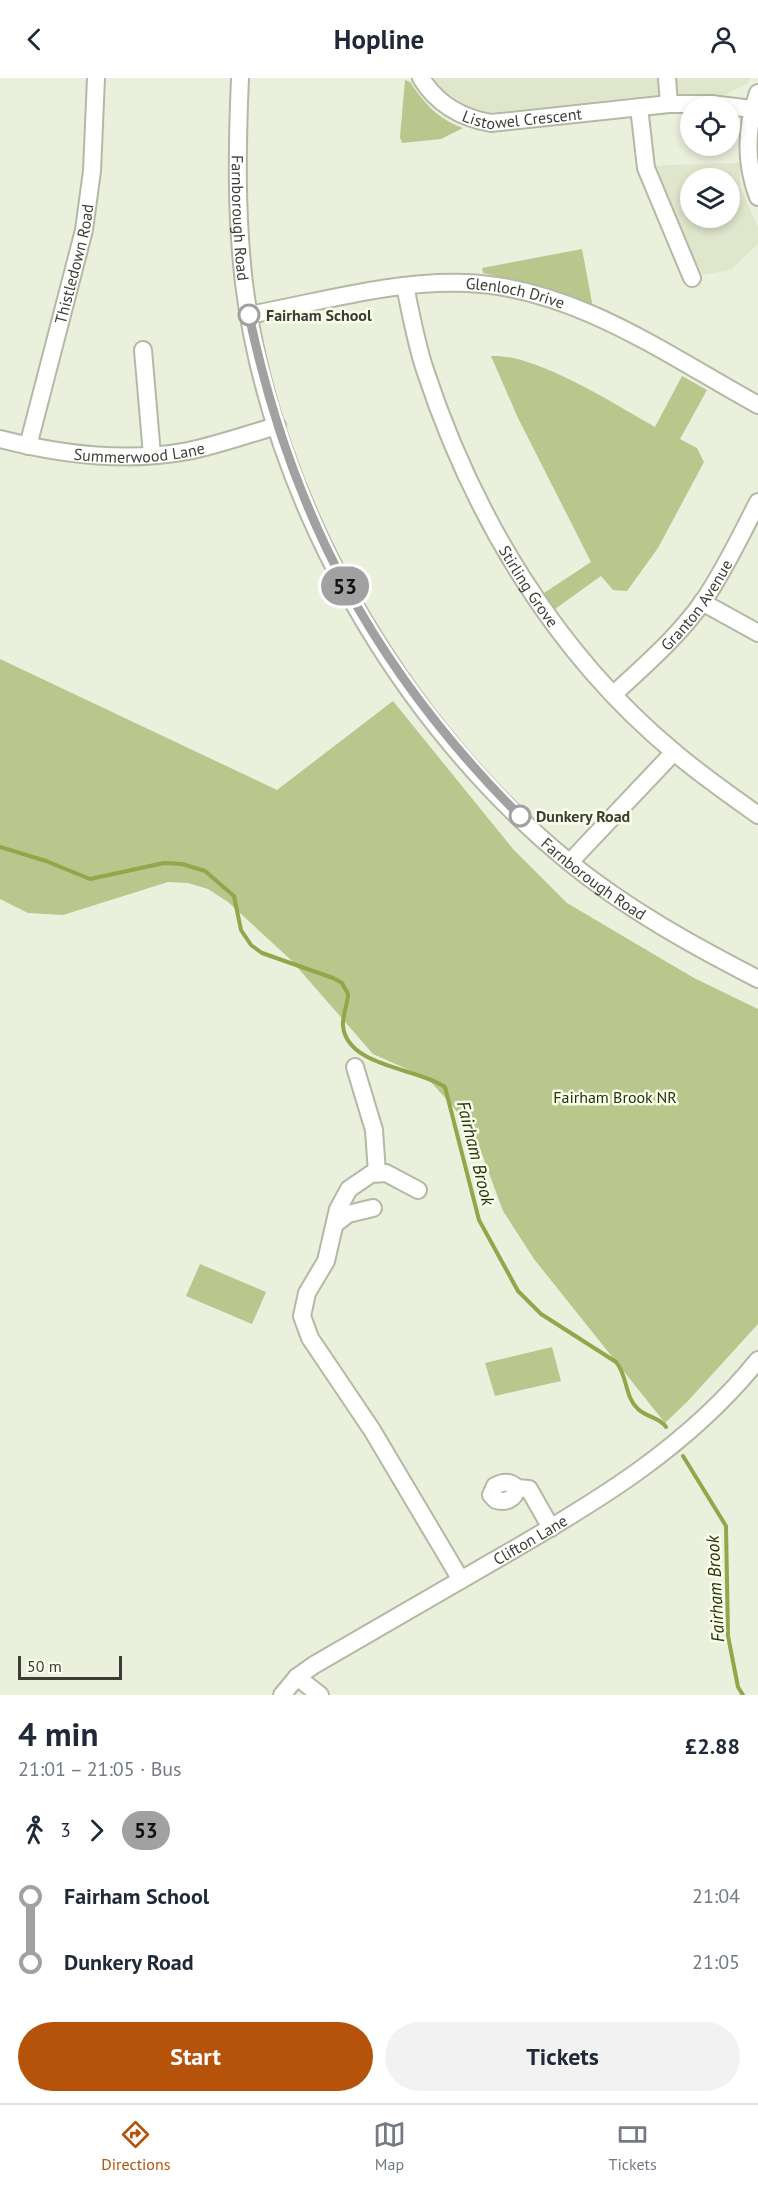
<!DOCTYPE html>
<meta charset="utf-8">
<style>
:root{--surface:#fff;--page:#f2f2f3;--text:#1f2937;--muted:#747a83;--line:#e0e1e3;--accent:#b45309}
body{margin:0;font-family:"PT Sans",sans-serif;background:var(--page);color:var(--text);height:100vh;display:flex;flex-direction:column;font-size:22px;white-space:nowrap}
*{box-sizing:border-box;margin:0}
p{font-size:20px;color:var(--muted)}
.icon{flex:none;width:33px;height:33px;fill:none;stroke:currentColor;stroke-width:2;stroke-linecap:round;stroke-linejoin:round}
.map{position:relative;height:1617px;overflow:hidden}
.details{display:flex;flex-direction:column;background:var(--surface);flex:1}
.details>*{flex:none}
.badge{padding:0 12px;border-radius:20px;font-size:21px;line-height:39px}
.fabs{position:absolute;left:680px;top:18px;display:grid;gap:12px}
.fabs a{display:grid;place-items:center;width:60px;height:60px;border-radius:50%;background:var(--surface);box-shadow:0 3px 9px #0003;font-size:30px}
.scale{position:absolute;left:18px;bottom:15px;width:104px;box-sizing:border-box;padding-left:6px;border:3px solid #3c3e36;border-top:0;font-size:16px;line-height:21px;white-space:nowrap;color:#3c3e36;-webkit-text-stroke:4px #f9feea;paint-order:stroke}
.map>.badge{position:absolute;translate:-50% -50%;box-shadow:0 0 0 3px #fff}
.legs{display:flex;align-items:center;gap:9px;height:66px;padding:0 18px;font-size:20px}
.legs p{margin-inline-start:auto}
.overview{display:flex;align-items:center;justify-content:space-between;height:102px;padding:0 18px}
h1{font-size:33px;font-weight:700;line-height:45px}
.action{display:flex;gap:12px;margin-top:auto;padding:12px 18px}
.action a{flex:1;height:69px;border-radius:36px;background:var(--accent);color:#fff;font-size:24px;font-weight:700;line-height:69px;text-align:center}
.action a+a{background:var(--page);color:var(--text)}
ul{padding:0 18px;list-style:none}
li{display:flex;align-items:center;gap:21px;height:66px;font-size:22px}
li i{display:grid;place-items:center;width:9px;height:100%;margin:0 8px;background:currentColor}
li i::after{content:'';width:15px;height:15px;margin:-8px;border:4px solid;border-radius:50%;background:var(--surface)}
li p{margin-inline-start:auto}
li:first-child i{background:linear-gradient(#0000 50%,currentColor 0)}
li:last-child i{background:linear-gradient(currentColor 50%,#0000 0)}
header{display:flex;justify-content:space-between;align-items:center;height:78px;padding:0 18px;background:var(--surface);font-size:27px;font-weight:700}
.tab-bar{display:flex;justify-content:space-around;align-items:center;height:84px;border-top:2px solid var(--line);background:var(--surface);font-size:16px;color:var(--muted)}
.tab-bar a{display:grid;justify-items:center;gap:3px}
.tab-bar .current{color:var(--accent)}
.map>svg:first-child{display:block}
.built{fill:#e0e6cc;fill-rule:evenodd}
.green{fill:#b9c68c}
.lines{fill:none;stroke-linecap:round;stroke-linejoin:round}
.stream{stroke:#94a54c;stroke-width:4}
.minor-casing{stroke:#b4b9a6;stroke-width:20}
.minor{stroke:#fff;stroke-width:16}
.line-1-casing{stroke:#fff;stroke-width:14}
.line-1{stroke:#a2a0a0;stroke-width:9}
.stop-1-dot{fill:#fff;stroke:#a2a0a0;stroke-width:3}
.labels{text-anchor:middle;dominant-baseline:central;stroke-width:5;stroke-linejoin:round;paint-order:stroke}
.street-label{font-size:16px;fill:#3c3e36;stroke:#f9feea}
.stop-label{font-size:16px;font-weight:bold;fill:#3c3e36;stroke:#f9feea;text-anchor:start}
.park-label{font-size:16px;fill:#293009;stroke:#f9feea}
.water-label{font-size:18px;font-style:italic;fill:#282f08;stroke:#f9feea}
</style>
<header><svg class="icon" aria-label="back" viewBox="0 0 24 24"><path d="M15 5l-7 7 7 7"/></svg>Hopline<svg class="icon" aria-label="person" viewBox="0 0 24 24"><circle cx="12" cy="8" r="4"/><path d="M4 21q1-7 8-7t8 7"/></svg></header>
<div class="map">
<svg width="758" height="1617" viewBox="0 0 758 1617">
<rect width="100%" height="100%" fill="#ebf0dd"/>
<path class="built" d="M434,0H751L748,5L725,17H656L490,35L463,26L442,11Z
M722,85H740V109L758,149V166L731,192L703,197L696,183L685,190L647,88ZM690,100H729V140H690Z"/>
<path class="green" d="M405,2L410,4C425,26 438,41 463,50L441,61L402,65L400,59Z
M582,171L593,230L548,210L483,195L482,190Z
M491,278C535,275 616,327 655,349L682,298L707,312L680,361L697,370L704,384L658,470L627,513L613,512L601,498L555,531L544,515L591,484L518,340Z
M0,581L277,712L393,623L513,771L567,825L694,900L758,931V1246L687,1324L665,1345L534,1181L503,1133L476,1060L451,1026L427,1000L373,976L291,882L228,824L208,811L188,805L168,804L63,837L28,835L0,821Z
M200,1186L266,1214L252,1246L186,1218Z
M552,1269L561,1303L495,1318L485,1285Z"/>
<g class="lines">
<path class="stream" d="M0,769L46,783L90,801L164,785L182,786L205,793L234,818L241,852L251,867L262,875L333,900L342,905L348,916C348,926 342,937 343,948C347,989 418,990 445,1009L479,1142L518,1213L541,1236L616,1284C628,1298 624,1318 638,1331C646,1339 661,1340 666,1349
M683,1378L726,1448L728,1558L738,1609L743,1617"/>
<g class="minor-casing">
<g id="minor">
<path id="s1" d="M240,0C237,69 236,137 244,205C271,423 400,646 569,784C627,831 692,867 758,901"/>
<path id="s2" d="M421,0C437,26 462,40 491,45L669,26H711L752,31"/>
<path d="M667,0L669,26"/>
<path d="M758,15C746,49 745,85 758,119"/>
<path d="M639,29L646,90L692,200"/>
<path id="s3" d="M405,208C411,236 416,265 425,292C473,438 555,575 674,674C701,697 730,717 758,737"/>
<path id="s4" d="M249,237C320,224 394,202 466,205C574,209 667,277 758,327"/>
<path d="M143,272L152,377"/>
<path id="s5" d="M0,361C62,377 125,385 188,373C218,367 248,356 277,348"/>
<path id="s6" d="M28,368L84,152L92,93L96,0"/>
<path d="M702,524L758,555"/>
<path id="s7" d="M614,616C645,587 679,558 704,522C725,491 741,457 758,424"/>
<path d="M570,784L674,674"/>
<path d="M355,989L374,1052L377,1095"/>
<path d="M418,1112L386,1095L371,1096L349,1111L338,1131L326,1183L307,1215L302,1238L310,1260L372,1352L461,1502"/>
<path d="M335,1146L348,1136L373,1130"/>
<path d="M517,1410C510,1403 504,1403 495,1408L491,1417L496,1422C506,1425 515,1421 517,1410L529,1411L551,1450"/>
<path d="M297,1599L320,1617"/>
<path id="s8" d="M282,1617L297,1599L314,1587C377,1550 441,1514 504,1477C598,1423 689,1368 758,1282"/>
</g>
</g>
<use href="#minor" class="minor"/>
</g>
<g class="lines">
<g class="line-1-casing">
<path id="line-1" d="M249,237C291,437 375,593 520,738"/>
</g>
<use href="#line-1" class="line-1"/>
</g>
<g class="stop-1-dot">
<circle cx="249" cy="237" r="10"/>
<circle cx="520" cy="738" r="10"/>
</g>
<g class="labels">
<g class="street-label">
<text stroke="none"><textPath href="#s2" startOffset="117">Listowel Crescent</textPath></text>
<text stroke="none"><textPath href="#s1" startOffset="140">Farnborough Road</textPath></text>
<text stroke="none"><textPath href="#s6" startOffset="188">Thistledown Road</textPath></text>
<text stroke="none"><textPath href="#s4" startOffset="270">Glenloch Drive</textPath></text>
<text stroke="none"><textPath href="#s5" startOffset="141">Summerwood Lane</textPath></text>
<text stroke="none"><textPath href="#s3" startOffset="327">Stirling Grove</textPath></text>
<text stroke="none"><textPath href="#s7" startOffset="122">Granton Avenue</textPath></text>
<text stroke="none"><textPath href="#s1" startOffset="914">Farnborough Road</textPath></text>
<text stroke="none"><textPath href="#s8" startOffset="294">Clifton Lane</textPath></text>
</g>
<g class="stop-label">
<text x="266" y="237">Fairham School</text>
<text x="536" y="738">Dunkery Road</text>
</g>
<g class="park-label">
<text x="615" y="1019">Fairham Brook NR</text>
</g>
<g class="water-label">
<text transform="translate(476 1075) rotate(76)">Fairham Brook</text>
<text transform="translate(715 1511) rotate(-93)">Fairham Brook</text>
</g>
</g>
</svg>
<div class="fabs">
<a><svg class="icon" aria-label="locate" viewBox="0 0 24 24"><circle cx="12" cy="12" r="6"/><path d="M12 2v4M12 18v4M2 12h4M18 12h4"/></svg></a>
<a><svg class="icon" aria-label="layers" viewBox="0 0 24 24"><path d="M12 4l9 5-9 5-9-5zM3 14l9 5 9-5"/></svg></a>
</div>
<div class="scale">50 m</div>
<b class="badge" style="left:345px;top:508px;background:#a2a0a0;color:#111">53</b>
</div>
<section class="details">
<div class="overview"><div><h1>4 min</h1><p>21:01 – 21:05 · Bus</p></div><b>£2.88</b></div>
<div class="legs"><svg class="icon" aria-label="walk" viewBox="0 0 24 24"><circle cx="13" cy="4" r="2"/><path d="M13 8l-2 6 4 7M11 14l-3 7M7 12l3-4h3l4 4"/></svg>3<svg class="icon" aria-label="forward" viewBox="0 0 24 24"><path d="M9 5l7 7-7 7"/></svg><b class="badge" style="background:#a2a0a0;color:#111">53</b></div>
<ul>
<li><i style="color:#a2a0a0"></i><b>Fairham School</b><p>21:04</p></li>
<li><i style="color:#a2a0a0"></i><b>Dunkery Road</b><p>21:05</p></li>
</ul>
<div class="action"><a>Start</a><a>Tickets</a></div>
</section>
<nav class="tab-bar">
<a class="current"><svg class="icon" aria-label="directions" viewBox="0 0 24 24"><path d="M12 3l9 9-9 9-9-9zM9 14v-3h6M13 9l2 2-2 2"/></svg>Directions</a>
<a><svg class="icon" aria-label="map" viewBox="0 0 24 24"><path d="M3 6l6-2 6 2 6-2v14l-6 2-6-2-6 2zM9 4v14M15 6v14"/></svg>Map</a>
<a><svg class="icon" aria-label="tickets" viewBox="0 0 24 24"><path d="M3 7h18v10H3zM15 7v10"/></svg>Tickets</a>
</nav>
